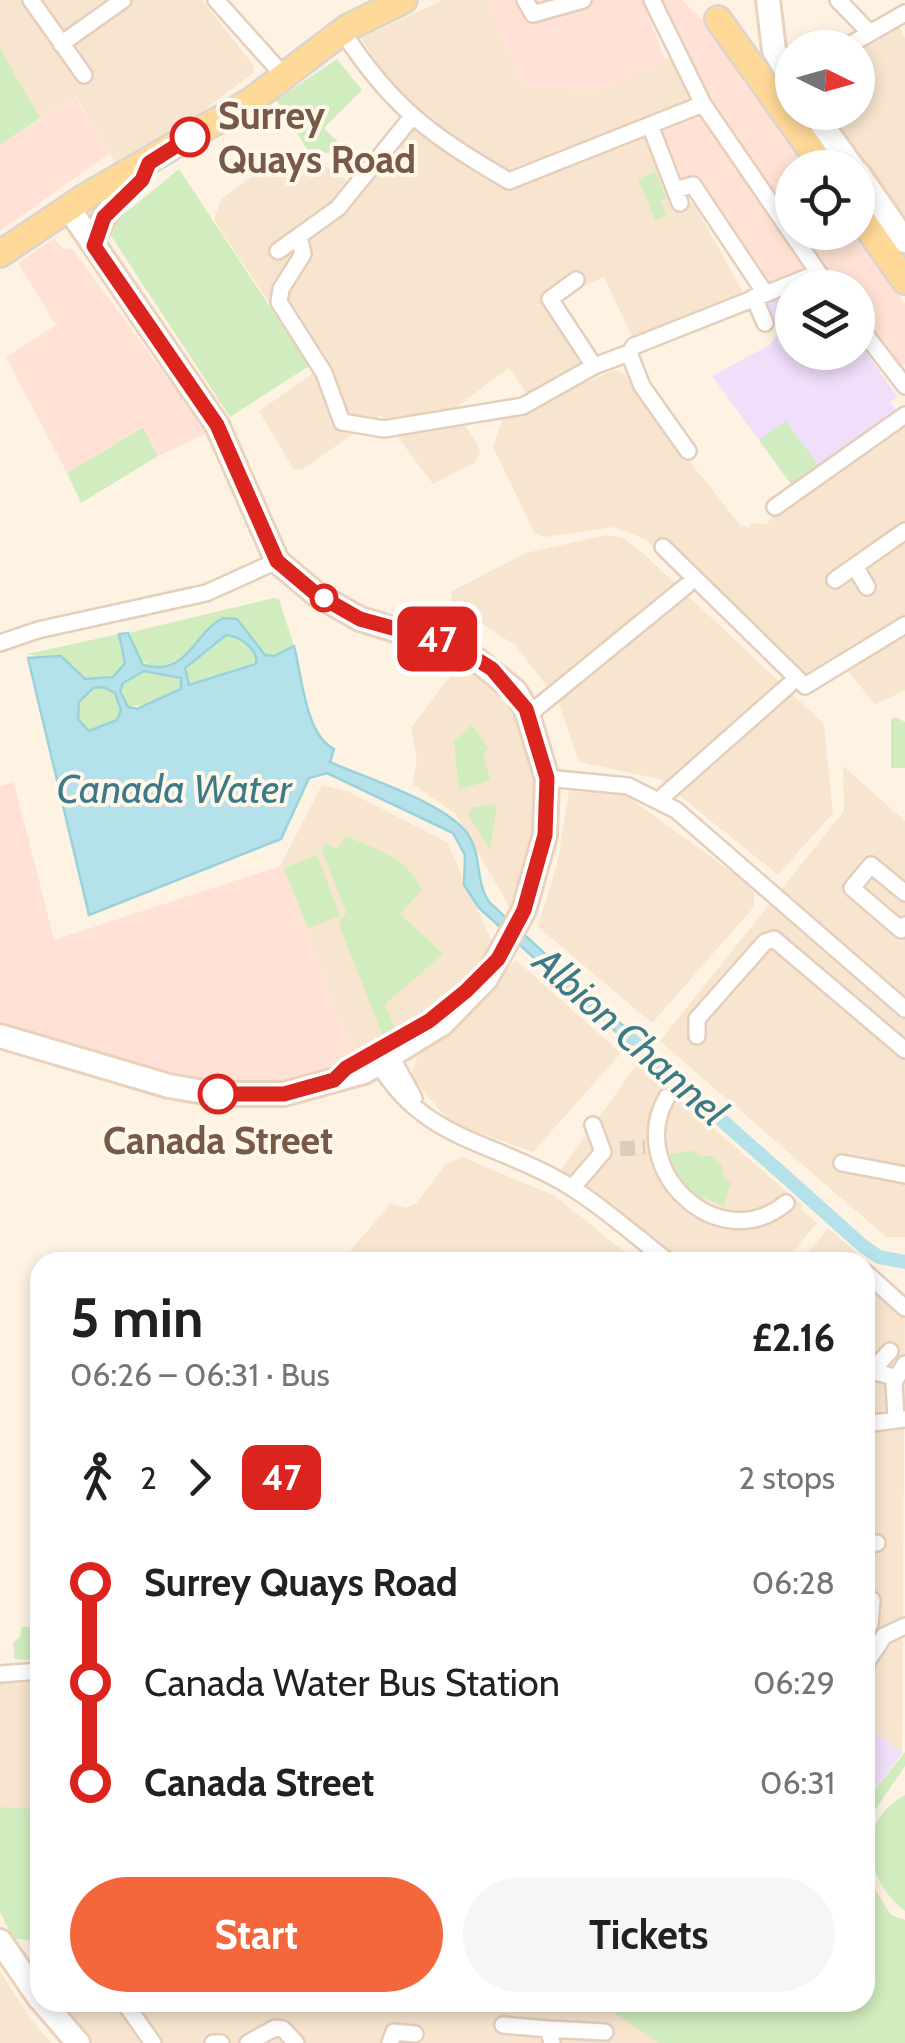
<!DOCTYPE html>
<meta charset="utf-8">
<style>
:root{--surface:#fff;--page:#f6f6f6;--text:#202124;--muted:#757577;--accent:#f4663b}
body{margin:0;font-family:Cabin,sans-serif;background:var(--page);color:var(--text);height:100vh;display:flex;flex-direction:column;font-size:38px;white-space:nowrap}
*{box-sizing:border-box;margin:0}
p{font-size:32px;color:var(--muted)}
.icon{flex:none;width:55px;height:55px;fill:none;stroke:currentColor;stroke-width:2;stroke-linecap:round;stroke-linejoin:round}
.map{position:relative;flex:1;overflow:hidden}
.side{position:absolute;left:30px;top:1252px;width:845px;height:760px;display:flex;flex-direction:column;background:var(--surface);border-radius:30px;box-shadow:0 5px 15px #0003}
.side>*{flex:none}
.badge{padding:0 20px;border-radius:15px;font-size:35px;line-height:65px}
.needle{width:65px;rotate:95deg}
.fabs{position:absolute;left:775px;top:30px;display:grid;gap:20px}
.fabs a{display:grid;place-items:center;width:100px;height:100px;border-radius:50%;background:var(--surface);box-shadow:0 5px 15px #0003;font-size:50px}
.map>.badge{position:absolute;translate:-50% -50%;box-shadow:0 0 0 5px #fff}
.legs{display:flex;align-items:center;gap:15px;height:110px;padding:0 40px;font-size:32px}
.legs p{margin-inline-start:auto}
.summary{display:flex;align-items:center;justify-content:space-between;height:170px;padding:0 40px}
h1{font-size:55px;font-weight:700;line-height:75px}
.action{display:flex;gap:20px;margin-top:auto;padding:20px 40px}
.action a{flex:1;height:115px;border-radius:60px;background:var(--accent);color:#fff;font-size:40px;font-weight:700;line-height:115px;text-align:center}
.action a+a{background:var(--page);color:var(--text)}
ul{padding:0 40px;list-style:none}
li{display:flex;align-items:center;gap:35px;height:100px;font-size:38px}
li i{display:grid;place-items:center;width:15px;height:100%;margin:0 12px;background:currentColor}
li i::after{content:'';width:25px;height:25px;margin:-12px;border:8px solid;border-radius:50%;background:var(--surface)}
li p{margin-inline-start:auto}
li:first-child i{background:linear-gradient(#0000 50%,currentColor 0)}
li:last-child i{background:linear-gradient(currentColor 50%,#0000 0)}
.map>svg:first-child{display:block}
.residential{fill:#f7e5cf}
.commercial{fill:#ffe2d5}
.education{fill:#f0defa}
.green{fill:#d1edbf}
.water{fill:#b4e1ea;stroke:#9ad2dc;stroke-width:2.5;fill-rule:evenodd}
.lines{fill:none;stroke-linecap:round;stroke-linejoin:round}
.canal{stroke:#b4e1ea;stroke-width:14}
.street-tunnel{stroke:#dcccbb;stroke-width:15;stroke-dasharray:15 8;stroke-linecap:butt}
.street-casing{stroke:#e3cfbc;stroke-width:20}
.secondary-casing{stroke:#ebd2bc;stroke-width:28}
.primary-casing{stroke:#dcd4cf;stroke-width:30}
.street{stroke:#fff;stroke-width:15}
.secondary{stroke:#fff;stroke-width:22}
.primary{stroke:#ffd998;stroke-width:25}
.line-1-casing{stroke:#fff;stroke-width:22}
.line-1{stroke:#dc241f;stroke-width:15}
.stop-1-dot{fill:#fff;stroke:#dc241f;stroke-width:5}
.labels{text-anchor:middle;dominant-baseline:central;stroke-width:8;stroke-linejoin:round;paint-order:stroke}
.stop-label{font-size:38px;font-weight:bold;fill:#785846;stroke:#fff7ea;text-anchor:start}
.water-label{font-size:40px;font-style:italic;fill:#3b7a87;stroke:#fff7ea}
</style>
<div class="map">
<svg width="905" height="2043" viewBox="0 0 905 2043">
<rect width="100%" height="100%" fill="#fef3e2"/>
<path class="residential" d="M0,0H202L254,66L253,73L195,117L115,162L76,96L40,118L0,48Z
M443,0H488L522,88L601,90L674,56L692,92L679,209L693,202L744,294L634,341L604,277L572,291L551,316L580,364L529,397L509,368L455,408L481,451L474,463L433,484L381,415L304,468L294,470L259,411L315,372L214,220L221,199L289,150L308,165L331,168L358,190L421,112L392,85L361,38Z
M898,25L905,38V234L819,113L858,112V48Z
M614,370L631,377L655,410L664,404L690,440V462L740,525L750,528L751,523L767,524L774,514L905,420V690L875,705L847,669L807,695L645,539L613,527L545,537L535,534L493,447L503,418Z
M607,535L623,538L645,555L824,724L833,813L778,875L659,779L579,762L558,701L516,646L451,603L452,591L526,553Z
M460,664L494,690L513,713L531,752L536,782V837L513,913L455,813L412,784L417,760L411,727Z
M843,766L905,821V1237H886L660,1041L844,811Z
M322,785L347,791L447,842L494,946L470,976L401,1031L355,1058L280,866Z
M569,791L627,796L754,888V907L652,1023L538,927L558,860Z
M516,960L621,1053L533,1152L451,1123L411,1077L417,1057Z
M638,1063L802,1205L801,1209L817,1223L784,1262H663L560,1171Z
M462,1157L555,1196L637,1262H341L390,1204L407,1208L416,1203L446,1164Z
M828,1228L905,1294L902,1753L865,1725V1262H801Z
M40,1678V1809L0,1807V1681Z
M0,1971L30,2018L51,2043H0Z
M58,2003H584L603,2005L659,2043H93Z"/>
<path class="commercial" d="M488,0H642L666,61L601,90L522,88Z
M659,0H682L703,20L816,167L792,168V228L726,139Z
M75,96L110,153L0,231V145Z
M698,112L708,121L812,268L754,291L688,183L677,185L658,128Z
M858,231L905,304V364L897,368L858,316V288L837,287L796,233Z
M54,238L62,248L73,250L208,433L158,456L142,427L67,473L6,357L56,325L18,263Z
M14,782L54,940L280,866L355,1058L330,1073L271,1090L207,1091L0,1021V786Z"/>
<path class="education" d="M792,292V352H858V342L898,397L890,402L896,410L791,484L712,376L770,345L778,333L763,303Z
M865,1725L902,1753L865,1802Z"/>
<path class="green" d="M0,48L40,118L0,145Z
M337,59L362,90L324,128L340,144L332,154L307,149L276,100Z
M179,169L309,366L230,417L111,236L117,220Z
M655,172L666,198L661,201L667,215L655,220L638,179Z
M786,421L818,465L791,484L759,440Z
M143,427L158,456L81,503L67,473Z
M274,598L279,599L294,646L274,657L261,653L237,619C207,635 186,663 153,668L137,658L128,633Z
M119,634L125,663L113,677L85,679L72,664L27,654Z
M226,635C239,636 259,649 256,664L189,685L185,668Z
M144,671L181,677V689L153,703L128,707L120,691L123,683Z
M103,687L115,693L121,710L117,720L89,731L78,719L79,701L93,688Z
M896,717L905,722V768H891V719Z
M472,725L489,749L483,754L490,780L459,790L454,741Z
M497,804L490,849L468,815L472,807Z
M346,836C378,850 407,857 422,890L400,914L443,954L384,1005L396,1028L382,1034L339,925L346,912L322,851L325,843L337,849Z
M317,855L340,916L308,928L284,868Z
M693,1150L700,1156H712L722,1166L723,1176L731,1183L724,1206L692,1193L669,1162L668,1155Z
M22,1626L32,1628L40,1641V1661L15,1659L13,1643L20,1637Z
M905,1752V1766L865,1825V1802Z
M905,1795V1911C865,1879 854,1823 905,1795Z
M0,1807L40,1809V1941L13,1939L0,1912Z
M865,1873L891,1915L905,1920V2043H659L603,2005L584,2003L865,2002V1939L874,1940L865,1920Z"/>
<path class="water" d="M223,618L237,619L265,655L274,656L294,646C302,675 305,735 334,749L330,762C365,778 450,804 469,836C482,857 475,883 490,903L642,1043L635,1049L479,908L464,885L465,855L453,833L327,773L309,778L281,839L89,915L28,658L61,656L85,679L113,677L125,663L119,634L128,633L143,665C189,677 193,633 223,618ZM226,635C239,636 259,649 256,664L189,685L185,668ZM144,671L181,678V689L137,709L128,707L120,691L123,683ZM103,687L115,693L121,710L117,720L89,731L78,719L79,702L93,688Z"/>
<g class="lines">
<path class="canal" d="M624,1033L863,1246L879,1257L905,1262"/>
<path class="street-tunnel" d="M620,1149L645,1147"/>
<g class="street-casing">
<path id="street" d="M31,0L84,75
M216,0L284,76
M525,0L533,14L583,0
M652,0L703,104L829,288
M838,0L870,33
M343,32C392,108 432,136 509,181L703,104
M61,44L123,0
M844,48L905,13
M411,118L338,208L299,236L303,254L281,289L279,302L324,373L342,422L384,429L523,406L594,366L629,353L634,346L818,273
M650,125L680,203
M675,190L693,185L765,293
M278,251L299,236
M576,280L550,299L594,366
M754,297L765,323
M858,325L905,386
M629,353L642,386L688,451
M775,507L905,415
M663,547L805,686L905,625
M855,566L867,587
M835,580L905,531
M0,643L38,630L206,593L277,561
M528,715L686,586
M547,778L628,786L676,810L905,1009
M659,800L789,685
M905,893L871,865L852,888L901,930L905,925
M697,1036V1019L765,942L774,939L905,1050
M387,1049L414,1098
M376,1059C421,1141 494,1141 564,1183C601,1205 635,1236 669,1262
M667,1097C625,1169 718,1259 786,1203
M842,1163L905,1175
M572,1188L603,1152L593,1125
M865,1272L905,1308
M872,1371L890,1351
M865,1379L872,1371L894,1377
M896,1420L894,1382L905,1364
M865,1424L905,1419
M865,1544L877,1543
M865,1601L872,1600L870,1624
M865,1665L884,1636L905,1626
M0,1674L40,1671
M124,2002L153,2043
M503,2025L548,2029L552,2043
M548,2029L605,2032
M213,2043H221
M248,2043L275,2028L283,2029L296,2043
M390,2043L394,2032L415,2034"/>
</g>
<g class="secondary-casing">
<path id="secondary" d="M768,0L774,50L792,81
M813,112L853,168
M858,173L905,241
M92,243L104,217L122,195
M0,1036L169,1086L216,1094H284L364,1072L442,1024L486,979L524,910L545,835L547,778L526,709L515,691L467,652L360,619L316,594L277,561L217,425L70,210
M0,1941L40,1999
M43,2002L78,2043"/>
</g>
<g class="primary-casing">
<path id="primary" d="M718,19L824,168
M858,214L905,281
M0,254L85,197L251,101L347,28L404,0"/>
</g>
<use href="#street" class="street"/>
<use href="#secondary" class="secondary"/>
<use href="#primary" class="primary"/>
</g>
<g class="lines">
<g class="line-1-casing">
<path id="line-1" d="M190,137L149,163L142,180L104,217L94,246L217,425L277,561L316,594L360,619L454,645L492,669L526,709L547,778L545,835L524,910L498,959L466,991L429,1021L346,1068L334,1080L284,1094H218"/>
</g>
<use href="#line-1" class="line-1"/>
</g>
<g class="stop-1-dot">
<circle cx="190" cy="137" r="18"/>
<circle cx="324" cy="598" r="12"/>
<circle cx="218" cy="1094" r="18"/>
</g>
<g class="labels">
<g class="stop-label">
<text x="218" y="115">Surrey<tspan x="218" dy="44">Quays Road</tspan></text>
<text x="218" y="1140" text-anchor="middle">Canada Street</text>
</g>
<g class="water-label">
<text x="174" y="788">Canada Water</text>
<text transform="translate(631 1036) rotate(42)">Albion Channel</text>
</g>
</g>
</svg>
<div class="fabs">
<a><svg class="needle" viewBox="-14 -14 28 28"><path d="M0-13l5 13h-10z" fill="#e53935"/><path d="M0 13l5-13h-10z" fill="#757577"/></svg></a>
<a><svg class="icon" aria-label="locate" viewBox="0 0 24 24"><circle cx="12" cy="12" r="6"/><path d="M12 2v4M12 18v4M2 12h4M18 12h4"/></svg></a>
<a><svg class="icon" aria-label="layers" viewBox="0 0 24 24"><path d="M12 4l9 5-9 5-9-5zM3 14l9 5 9-5"/></svg></a>
</div>
<b class="badge" style="left:437px;top:639px;background:#dc241f;color:#fff">47</b>
<section class="side">
<div class="summary"><div><h1>5 min</h1><p>06:26 – 06:31 · Bus</p></div><b>£2.16</b></div>
<div class="legs"><svg class="icon" aria-label="walk" viewBox="0 0 24 24"><circle cx="13" cy="4" r="2"/><path d="M13 8l-2 6 4 7M11 14l-3 7M7 12l3-4h3l4 4"/></svg>2<svg class="icon" aria-label="forward" viewBox="0 0 24 24"><path d="M9 5l7 7-7 7"/></svg><b class="badge" style="background:#dc241f;color:#fff">47</b><p>2 stops</p></div>
<ul>
<li><i style="color:#dc241f"></i><b>Surrey Quays Road</b><p>06:28</p></li>
<li><i style="color:#dc241f"></i><span>Canada Water Bus Station</span><p>06:29</p></li>
<li><i style="color:#dc241f"></i><b>Canada Street</b><p>06:31</p></li>
</ul>
<div class="action"><a>Start</a><a>Tickets</a></div>
</section>
</div>
